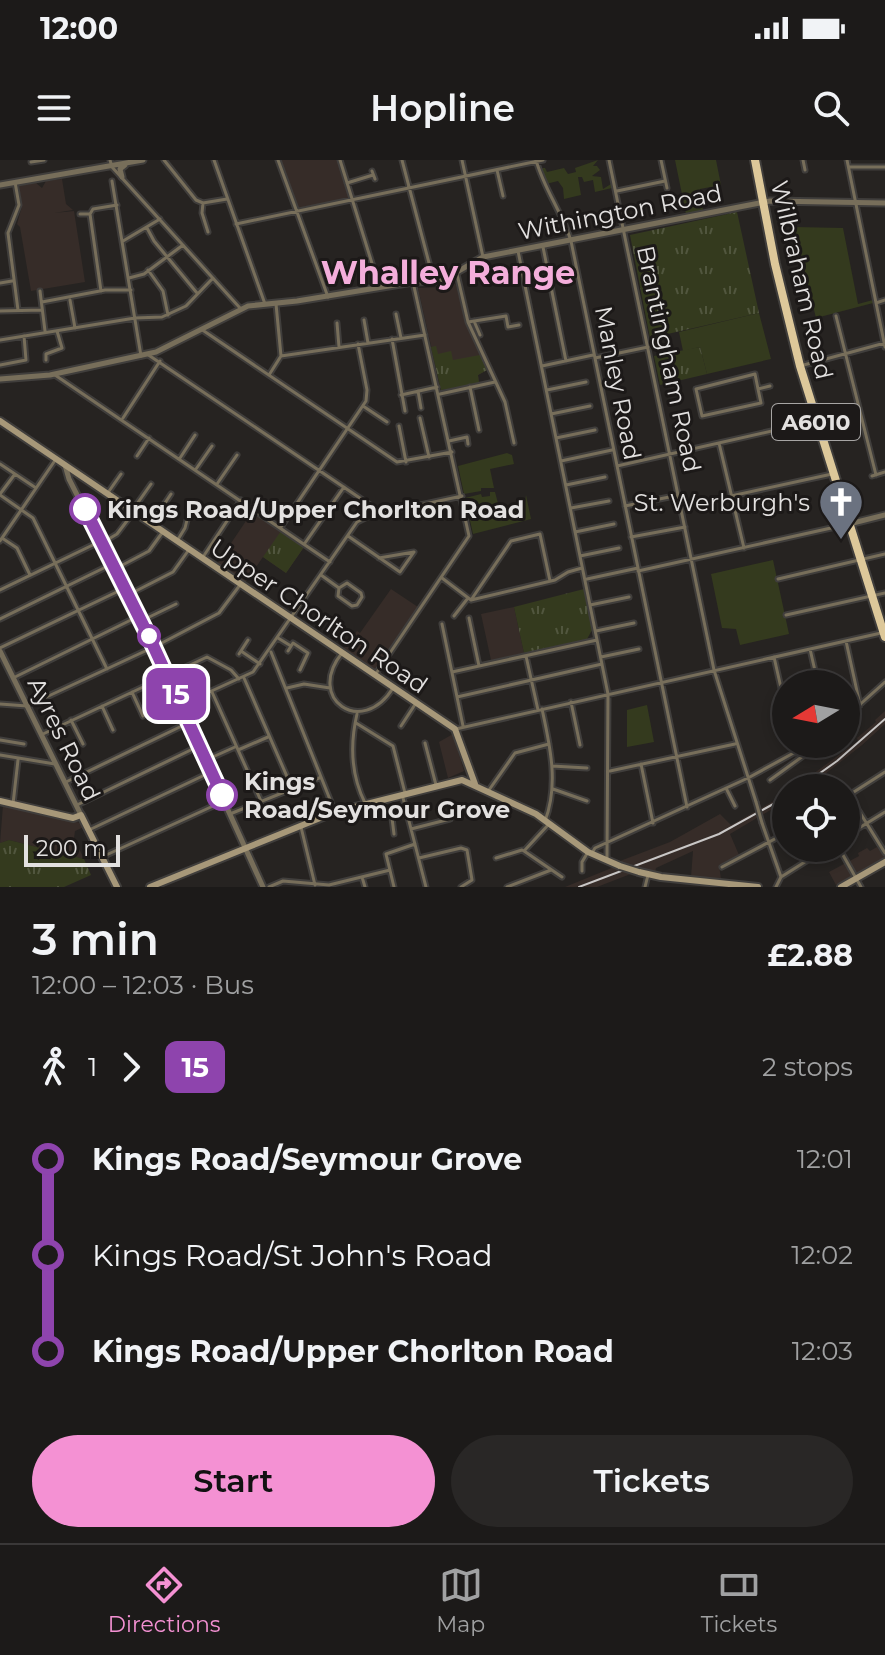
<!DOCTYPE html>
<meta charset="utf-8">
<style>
:root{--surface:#1c1a19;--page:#292726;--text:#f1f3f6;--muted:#a0a1a2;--line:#3a3838;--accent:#f491d3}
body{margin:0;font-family:Montserrat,sans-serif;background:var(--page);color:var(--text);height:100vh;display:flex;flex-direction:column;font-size:30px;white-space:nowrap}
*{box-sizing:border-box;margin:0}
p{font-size:26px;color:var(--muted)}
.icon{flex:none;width:44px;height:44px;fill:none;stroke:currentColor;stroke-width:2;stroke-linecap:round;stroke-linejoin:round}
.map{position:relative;height:727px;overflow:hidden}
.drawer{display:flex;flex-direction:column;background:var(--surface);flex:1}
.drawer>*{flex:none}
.badge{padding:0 16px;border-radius:12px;font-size:28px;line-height:52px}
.needle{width:52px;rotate:260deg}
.fabs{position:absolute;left:772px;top:510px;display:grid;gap:16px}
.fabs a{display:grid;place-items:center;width:88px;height:88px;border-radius:50%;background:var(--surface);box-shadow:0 4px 12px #0003,0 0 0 2px var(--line);font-size:40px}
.scale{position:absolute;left:24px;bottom:20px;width:96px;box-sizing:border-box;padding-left:8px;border:4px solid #e3e1e0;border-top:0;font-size:22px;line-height:28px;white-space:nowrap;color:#e3e1e0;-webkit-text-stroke:6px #1c1918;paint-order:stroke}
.map>.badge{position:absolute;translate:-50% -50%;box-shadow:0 0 0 4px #fff}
.legs{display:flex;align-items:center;gap:12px;height:88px;padding:0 32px;font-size:26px}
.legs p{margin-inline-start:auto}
.head{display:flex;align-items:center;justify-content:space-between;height:136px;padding:0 32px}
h1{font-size:44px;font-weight:600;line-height:60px}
.button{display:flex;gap:16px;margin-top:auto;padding:16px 32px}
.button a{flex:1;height:92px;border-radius:48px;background:var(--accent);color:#111;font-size:32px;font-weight:600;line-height:92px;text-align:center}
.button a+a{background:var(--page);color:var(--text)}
ul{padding:0 32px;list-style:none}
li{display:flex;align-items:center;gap:28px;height:96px;font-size:30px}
li i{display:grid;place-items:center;width:12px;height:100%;margin:0 10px;background:currentColor}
li i::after{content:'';width:20px;height:20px;margin:-10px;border:6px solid;border-radius:50%;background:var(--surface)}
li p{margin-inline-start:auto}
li:first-child i{background:linear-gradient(#0000 50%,currentColor 0)}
li:last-child i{background:linear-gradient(currentColor 50%,#0000 0)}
.status{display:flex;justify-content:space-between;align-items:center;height:56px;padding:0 40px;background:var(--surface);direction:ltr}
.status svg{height:22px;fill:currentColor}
header{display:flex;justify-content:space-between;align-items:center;height:104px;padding:0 32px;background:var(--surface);font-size:36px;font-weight:600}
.dock{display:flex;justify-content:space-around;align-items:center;height:112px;border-top:2px solid var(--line);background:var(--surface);font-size:22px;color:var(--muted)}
.dock a{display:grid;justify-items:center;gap:4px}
.dock .active{color:var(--accent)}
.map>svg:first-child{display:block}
.built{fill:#362c28}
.green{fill:#343a1e}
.park{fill:url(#park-tufts)}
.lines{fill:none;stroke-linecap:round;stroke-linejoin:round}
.minor-casing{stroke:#403e3c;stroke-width:7}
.tertiary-casing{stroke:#403e3c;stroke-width:9}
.secondary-casing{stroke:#403e3c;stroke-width:10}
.trunk-casing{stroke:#403e3c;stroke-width:12}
.minor{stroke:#776e5a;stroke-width:3}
.tertiary{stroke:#776e5a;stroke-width:5}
.secondary{stroke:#a79879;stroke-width:6}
.trunk{stroke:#ddc89a;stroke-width:8}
.tram{stroke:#c9c7c6;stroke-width:2}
.minor-bridge-casing{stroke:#403e3c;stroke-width:7;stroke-linecap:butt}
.secondary-bridge-casing{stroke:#403e3c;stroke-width:10;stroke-linecap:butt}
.minor-bridge{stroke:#776e5a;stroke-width:3}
.secondary-bridge{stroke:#a79879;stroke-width:6}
.line-1-casing{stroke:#fff;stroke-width:18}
.line-1{stroke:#8e44ad;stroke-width:12}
.stop-1-dot{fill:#fff;stroke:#8e44ad;stroke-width:4}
.labels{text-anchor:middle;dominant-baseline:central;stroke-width:6;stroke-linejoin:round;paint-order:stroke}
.shield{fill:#1c1918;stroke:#a7a5a4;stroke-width:2}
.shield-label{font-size:22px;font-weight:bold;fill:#e3e1e0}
.street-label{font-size:24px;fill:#e3e1e0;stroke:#1c1918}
.poi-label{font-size:24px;fill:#e3e1e0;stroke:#1c1918;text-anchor:end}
.stop-label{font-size:24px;font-weight:bold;fill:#e3e1e0;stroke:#1c1918;text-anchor:start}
.district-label{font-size:32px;font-weight:bold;fill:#f4aedb;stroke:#1c1918}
</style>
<div class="status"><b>12:00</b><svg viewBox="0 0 49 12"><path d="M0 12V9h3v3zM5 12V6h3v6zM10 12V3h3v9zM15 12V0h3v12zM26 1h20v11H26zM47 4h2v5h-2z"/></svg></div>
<header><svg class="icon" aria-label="menu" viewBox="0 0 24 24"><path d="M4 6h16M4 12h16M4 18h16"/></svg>Hopline<svg class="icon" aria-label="search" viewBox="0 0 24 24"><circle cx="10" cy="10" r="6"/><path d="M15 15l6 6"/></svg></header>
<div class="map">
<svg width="885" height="727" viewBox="0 0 885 727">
<defs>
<pattern id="park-tufts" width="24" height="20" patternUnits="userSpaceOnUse" patternTransform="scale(2)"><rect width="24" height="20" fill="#343a1e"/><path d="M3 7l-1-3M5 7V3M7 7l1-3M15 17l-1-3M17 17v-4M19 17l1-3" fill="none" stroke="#51563e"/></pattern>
</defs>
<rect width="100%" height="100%" fill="#262321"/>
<path class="built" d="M281,0H338L349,38L298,48Z
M62,19L66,44L73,50L54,53L74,51L85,122L31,131L20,67L17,64L22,46L19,26L36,23L42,28L46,21Z
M454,123L456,125L465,161L487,210L478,215L479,223L441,230L418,128L444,127Z
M252,352L304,387L286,413L263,397L245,423L217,404Z
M391,429L418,447L374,510L343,489L357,471L360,473Z
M514,447L524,493L491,500L481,454Z
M885,551V564L862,585L816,621L805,628H794L858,581L857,578L876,562L875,560Z
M453,574L464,611L448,618L439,582Z
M786,634L784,642L730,674L739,695L719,705L721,719L691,717L693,691L656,708L655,713L641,710L597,727H565L614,707L620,701L670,682L720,654L731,665Z
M3,645L81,663L84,667L75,671L74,678L84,699L9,680L0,683Z
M877,687L883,695L885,694V697L836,725L829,712L859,696L858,693L867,688L870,691Z"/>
<path class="green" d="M598,0L593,6H597L600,10L592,16L601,17L603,29L611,24L612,28L595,32L593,20L584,22L582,17H578L581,35L564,39L563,28L558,21L546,24L542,8H545L547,12L564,8L568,14L576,12L575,8Z
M675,0H716L721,25L700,29L703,51L686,54Z
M794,67L843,68L858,144L873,140V143L816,158Z
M759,153L771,199L707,214L700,187L683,191L679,172Z
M507,293L512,295L514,304L490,309L494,328H481V331L464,334L458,306Z
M490,332H495L500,351L509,349V345L525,342L526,335L531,359L473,374L465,338L481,334L482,337L490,336Z
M773,400L789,474L740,485L736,469L722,468L711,414Z
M647,545L654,582L627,587V550Z"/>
<path class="park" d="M737,52L759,153L650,178L630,75Z
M436,186L438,194L451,191L453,200L480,195L487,210L478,215L479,223L441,230L431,187Z
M700,187L707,214L660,225L654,196Z
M281,371L304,387L286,413L263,397Z
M584,429L592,470L587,479L524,493L514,447Z
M9,680L84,699L91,715L64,727H0V683Z"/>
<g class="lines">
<g class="minor-casing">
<path id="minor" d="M110,0L112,7L240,148
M164,0L196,40L203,43L227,39
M214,0L265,144
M278,0L328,137
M340,0L379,126
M402,0L434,122
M462,0L483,97
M536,0C544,29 562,52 571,81L687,647
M609,0L714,510L756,642
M661,0L667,28
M803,0L805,10
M847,0L885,187
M31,2L44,0
M849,7H885
M497,10L503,36
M372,11L375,19
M112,21L141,196
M15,22L19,45L8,73L18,150
M347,23L373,15
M617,31L665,21
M203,43L202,53L208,72
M80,54H90
M236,64L543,0
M147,68L154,81L197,133
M123,81L160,59
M543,87L566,201
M518,91L608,534L607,698
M148,110L163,131L168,155
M457,114L468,162L505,242L514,283
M129,118L144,114L183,85
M0,123L12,121
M40,131L45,171
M101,131L90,54L93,49L117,45
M70,140L75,168
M42,142L105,130H131
M876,143L885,140
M276,144L281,196
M0,151L42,150
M396,154L401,178
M836,156L876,315
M364,160L368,183
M474,161L480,175
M468,162L506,156L508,167L519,165
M337,163L339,187
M201,169L397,302L452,292
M392,179L405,251
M0,180L135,158L162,157L186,146L213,118
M147,194L382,353
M595,198L648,187
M46,200V194L62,188L57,171
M0,205L26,200L24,176
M542,206L593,195
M800,206L885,183
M55,215L330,402
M269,215L281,196L425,175
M470,227L479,270
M758,229L755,214L696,229L702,256L761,243L758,229L770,226
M547,230L586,222
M418,231L421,248
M440,234L495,222
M401,235L437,227
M363,246L387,262
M551,254L590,246
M123,258L160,201
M420,258L429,297
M399,266L406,302
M556,278L595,270
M449,281L467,277L468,284
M719,283L744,388
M137,296L149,278
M180,298L195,275
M561,301L612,290
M0,304L36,328
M617,306L816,261
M196,309L212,286
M872,316L885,312
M217,324L237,295
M566,325L605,317
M0,334L15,314
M107,334L121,314
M0,335L33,358L107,509
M731,336L832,314
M625,346L679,335
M571,348L609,341
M132,351L151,324
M151,364L171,334
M281,367L366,241L367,230L358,184
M575,372L614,364
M348,376L400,412L414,392L379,398
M631,377L685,367
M2,378L17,388L30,415
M0,381L56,299
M177,381L185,368L187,360
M102,383L117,374L133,353
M305,383L344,327
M580,396L619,388
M203,397L241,340
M115,409L149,391L162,373
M638,411L849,364
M321,415L339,428L338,436L352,446L357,445L362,437L361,433L347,423L339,428
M442,418L471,440L555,420L568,412L582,408
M587,419L638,408
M778,419L885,394
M0,430L101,381
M128,435L173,412L188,391
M471,440L511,381L540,374L550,421
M590,445L629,437
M786,455L885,433
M454,456L468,438
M469,458L479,506
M0,459L112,404
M141,461L176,444
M442,464L463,566
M596,471L634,463
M278,478L291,486
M846,481L860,545
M0,488L125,428
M810,489L818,524
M241,491L260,504
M288,491L293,483L308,493L300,510
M271,492L335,652
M342,493C305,539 362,578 393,528
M239,494L248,480
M526,496L538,550
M601,497L639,489
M774,497L786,550
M452,512L597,480
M375,515L469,376L413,122
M13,518L139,456
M244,518L292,628
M287,528L304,524L330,528
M132,532L143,556
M212,532L261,641
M457,537L602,504
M571,542L580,585
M0,544L27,546L156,486L219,453L240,425
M181,545L253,512L357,362L369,356L462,336
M102,546L113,570
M542,549C550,586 559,624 545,661
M357,554C350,584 351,615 365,643
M846,557L885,522
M71,560L83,584
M356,563L393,586L405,633
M401,566L416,543
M456,569L881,473
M43,574L207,497L231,510L239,519
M0,580L24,584
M425,583L436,625
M793,584L795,593
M238,590L268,577
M0,595L55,604
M206,600L235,587
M641,604L653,663
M552,606L587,608
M610,611L735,584
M770,620L810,591L809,585
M66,622L188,563
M726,628L735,646
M553,629L587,641
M489,630L515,593L549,584
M402,634L426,727
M849,635L885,693
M846,637L885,612
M13,644L18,600
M77,645L199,586
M230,654L319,618
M762,663L781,717L776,727
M301,667L315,725
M411,669L450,659
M89,670L211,612
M394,674L392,658L407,653
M846,676L885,652
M839,688L861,727
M524,691L562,717
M592,693L595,688L748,618L810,584
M104,696L224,641
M419,698L461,688L467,690L472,720L461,727
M496,698L522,690L524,691L549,664
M722,707L786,673
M582,711V702L588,692
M362,717L365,727
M781,717L827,688
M269,727L283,721L329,725L390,710
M394,727L386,694L415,684
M507,727L551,710
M645,727L648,715"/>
</g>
<g class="tertiary-casing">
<path id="tertiary" d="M122,17L120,9L125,5
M0,25L143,0
M0,219L50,215L156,192L248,146L297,141L413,122L441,121L483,97L770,41L885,43
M65,305L69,319L152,483L263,727
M849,364L885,355
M0,491L81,655"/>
</g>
<g class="secondary-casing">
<path id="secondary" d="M0,261L455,569L475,624
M0,641L73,658L81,655L117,727
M639,712L661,717L758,727
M150,727L335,652L462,620L536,654L588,692L620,706
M841,727L885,702"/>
</g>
<g class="trunk-casing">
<path id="trunk" d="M755,0L775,104L800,206L885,477"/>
</g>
<use href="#minor" class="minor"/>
<use href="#tertiary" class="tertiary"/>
<use href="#secondary" class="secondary"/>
<use href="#trunk" class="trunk"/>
<path class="tram" d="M799,628L837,601L885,559
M579,727L719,674L786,637"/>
<g class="minor-bridge-casing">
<path id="minor-bridge" d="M756,642L762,663"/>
</g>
<g class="secondary-bridge-casing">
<path id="secondary-bridge" d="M620,706L639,712"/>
</g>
<use href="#minor-bridge" class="minor-bridge"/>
<use href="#secondary-bridge" class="secondary-bridge"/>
</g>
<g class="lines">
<g class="line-1-casing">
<path id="line-1" d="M85,349L152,483L222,635"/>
</g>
<use href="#line-1" class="line-1"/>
</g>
<defs>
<g id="church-pin" transform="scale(2.3)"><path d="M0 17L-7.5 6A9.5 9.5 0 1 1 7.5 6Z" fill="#6b7280" stroke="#1c1918"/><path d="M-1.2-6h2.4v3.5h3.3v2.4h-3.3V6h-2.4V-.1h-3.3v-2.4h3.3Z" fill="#fff"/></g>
</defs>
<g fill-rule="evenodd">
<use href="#church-pin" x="841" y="342"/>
</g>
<g class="stop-1-dot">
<circle cx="85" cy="349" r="14"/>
<circle cx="149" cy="476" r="10"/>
<circle cx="222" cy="635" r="14"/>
</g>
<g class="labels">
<rect class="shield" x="772" y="244" width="88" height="36" rx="6"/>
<g class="shield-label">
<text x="816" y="262">A6010</text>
</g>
<g class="street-label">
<text transform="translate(620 52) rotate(-11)">Withington Road</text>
<text transform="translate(802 120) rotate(77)">Wilbraham Road</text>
<text transform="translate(669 199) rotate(78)">Brantingham Road</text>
<text transform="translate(618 223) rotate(79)">Manley Road</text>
<text transform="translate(319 456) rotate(34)">Upper Chorlton Road</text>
<text transform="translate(64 579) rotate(64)">Ayres Road</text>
</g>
<g class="poi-label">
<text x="810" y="342">St. Werburgh's</text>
</g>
<g class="stop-label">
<text x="107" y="349">Kings Road/Upper Chorlton Road</text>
<text x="244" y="621">Kings<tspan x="244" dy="28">Road/Seymour Grove</tspan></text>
</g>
<g class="district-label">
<text x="448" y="112">Whalley Range</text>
</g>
</g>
</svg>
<div class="fabs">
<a><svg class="needle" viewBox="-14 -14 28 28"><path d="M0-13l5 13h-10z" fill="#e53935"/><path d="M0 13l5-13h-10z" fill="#a0a1a2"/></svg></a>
<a><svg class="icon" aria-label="locate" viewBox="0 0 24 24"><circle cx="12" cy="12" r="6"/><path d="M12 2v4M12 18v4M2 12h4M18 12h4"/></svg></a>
</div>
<div class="scale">200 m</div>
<b class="badge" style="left:176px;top:534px;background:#8e44ad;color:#fff">15</b>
</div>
<section class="drawer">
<div class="head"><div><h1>3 min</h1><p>12:00 – 12:03 · Bus</p></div><b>£2.88</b></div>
<div class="legs"><svg class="icon" aria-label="walk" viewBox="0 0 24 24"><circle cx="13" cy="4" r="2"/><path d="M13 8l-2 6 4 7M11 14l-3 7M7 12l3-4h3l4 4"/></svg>1<svg class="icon" aria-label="forward" viewBox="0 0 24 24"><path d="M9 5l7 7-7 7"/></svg><b class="badge" style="background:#8e44ad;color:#fff">15</b><p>2 stops</p></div>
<ul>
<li><i style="color:#8e44ad"></i><b>Kings Road/Seymour Grove</b><p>12:01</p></li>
<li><i style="color:#8e44ad"></i><span>Kings Road/St John's Road</span><p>12:02</p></li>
<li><i style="color:#8e44ad"></i><b>Kings Road/Upper Chorlton Road</b><p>12:03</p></li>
</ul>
<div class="button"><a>Start</a><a>Tickets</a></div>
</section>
<nav class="dock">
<a class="active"><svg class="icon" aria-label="directions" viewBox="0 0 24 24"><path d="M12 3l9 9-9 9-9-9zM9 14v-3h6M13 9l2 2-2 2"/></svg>Directions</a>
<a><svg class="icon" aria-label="map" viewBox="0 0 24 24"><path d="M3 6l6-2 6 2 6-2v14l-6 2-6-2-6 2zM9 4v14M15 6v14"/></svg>Map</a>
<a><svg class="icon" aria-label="tickets" viewBox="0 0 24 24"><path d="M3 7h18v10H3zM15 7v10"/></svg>Tickets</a>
</nav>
